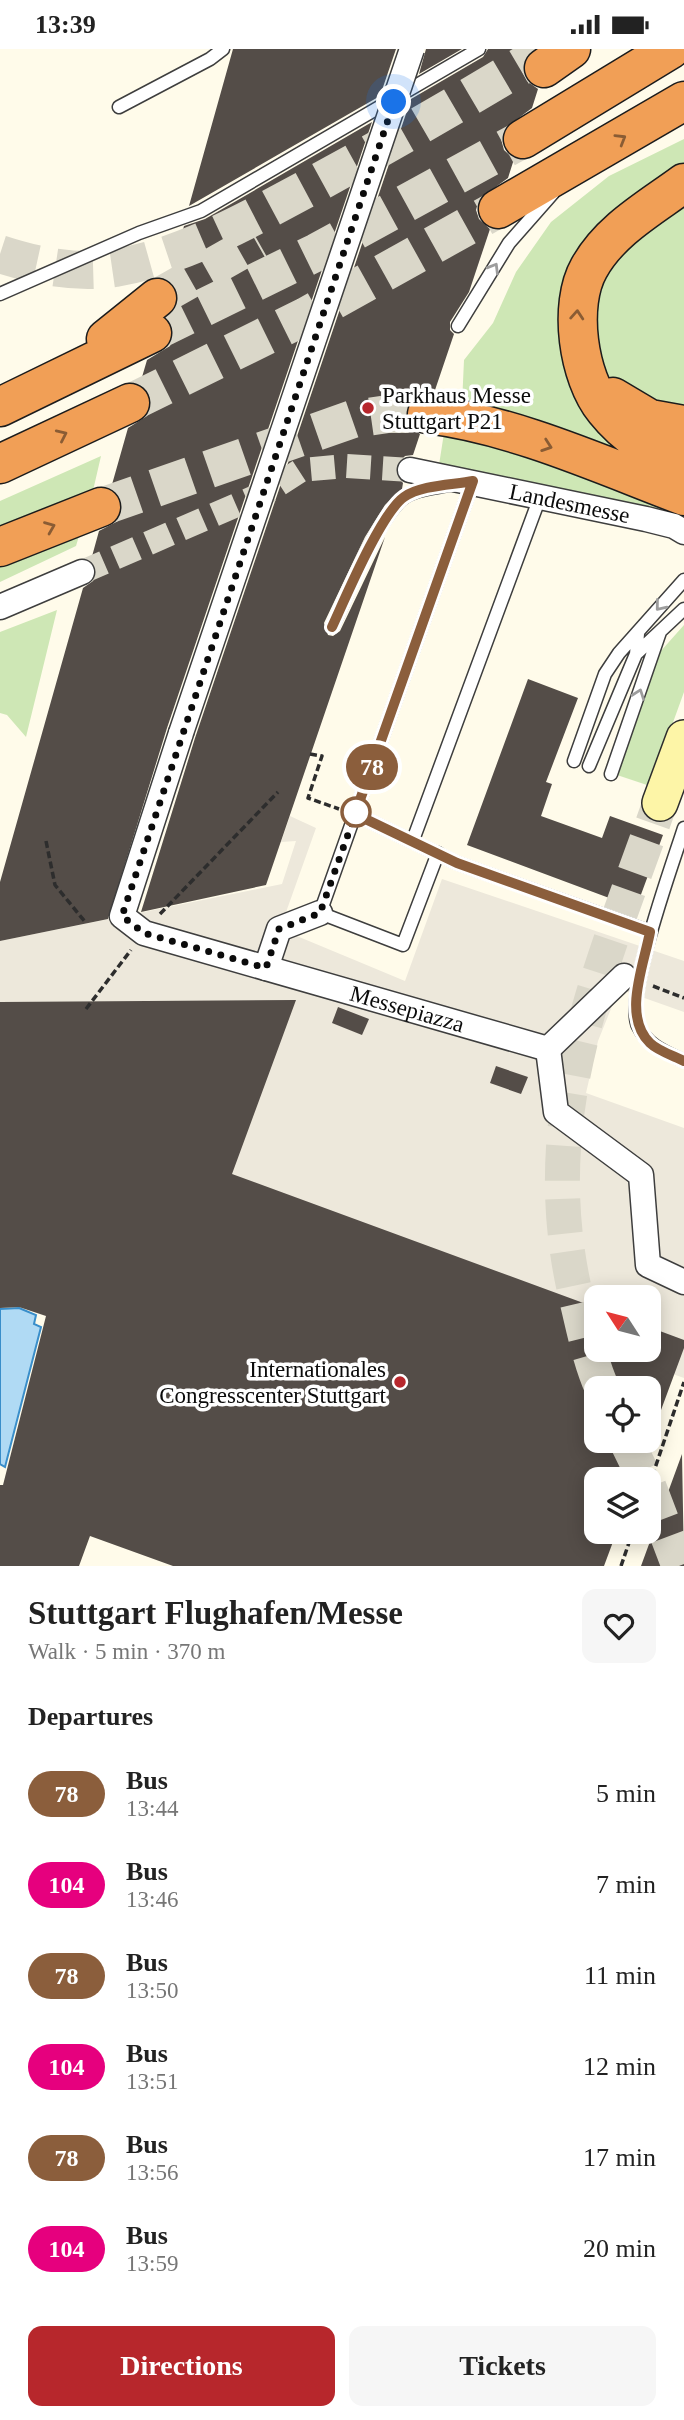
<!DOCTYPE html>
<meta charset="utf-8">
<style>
:root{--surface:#fff;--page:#f6f6f6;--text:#222;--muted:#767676;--accent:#b7272c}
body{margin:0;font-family:Georgia,serif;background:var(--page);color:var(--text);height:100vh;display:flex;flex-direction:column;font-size:26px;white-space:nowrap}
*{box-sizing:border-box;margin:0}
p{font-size:23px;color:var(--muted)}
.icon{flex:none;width:38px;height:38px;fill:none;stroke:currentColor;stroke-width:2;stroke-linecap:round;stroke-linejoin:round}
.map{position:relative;height:1517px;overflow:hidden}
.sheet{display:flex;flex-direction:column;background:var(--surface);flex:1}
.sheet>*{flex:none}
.badge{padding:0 14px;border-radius:23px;font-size:24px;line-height:46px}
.needle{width:46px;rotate:306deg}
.fabs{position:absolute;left:584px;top:1236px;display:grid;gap:14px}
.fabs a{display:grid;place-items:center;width:77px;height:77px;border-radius:14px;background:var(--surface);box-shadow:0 4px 18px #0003;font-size:35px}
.you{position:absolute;width:35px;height:35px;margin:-18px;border:5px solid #fff;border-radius:50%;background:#1a73e8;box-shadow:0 0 0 10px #1a73e833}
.map>.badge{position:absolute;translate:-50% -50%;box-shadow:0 0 0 4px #fff}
h2{padding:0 28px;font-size:26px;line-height:63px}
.round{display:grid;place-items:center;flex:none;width:74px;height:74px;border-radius:14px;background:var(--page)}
.head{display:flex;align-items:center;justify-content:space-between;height:119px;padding:0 28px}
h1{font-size:33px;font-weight:800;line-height:52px}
.action{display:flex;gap:14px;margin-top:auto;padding:14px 28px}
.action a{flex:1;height:80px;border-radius:14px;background:var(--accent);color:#fff;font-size:28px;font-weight:800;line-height:80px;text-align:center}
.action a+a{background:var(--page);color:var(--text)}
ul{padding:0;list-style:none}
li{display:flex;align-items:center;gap:21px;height:91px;padding:0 28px}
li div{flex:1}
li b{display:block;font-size:26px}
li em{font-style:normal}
li .badge{min-width:77px;font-weight:700;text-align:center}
.status{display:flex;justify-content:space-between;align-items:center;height:49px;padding:0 35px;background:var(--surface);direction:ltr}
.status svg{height:19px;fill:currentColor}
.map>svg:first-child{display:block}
.green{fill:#cee7b5}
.plaza{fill:#ede8db}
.water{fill:#b0daf4;stroke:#398eca;stroke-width:2}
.building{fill:#544d48}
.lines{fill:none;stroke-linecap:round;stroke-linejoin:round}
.street-tunnel{stroke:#dad7c9;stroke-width:24;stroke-dasharray:24 12;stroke-linecap:butt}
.secondary-tunnel{stroke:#dad7c9;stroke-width:35;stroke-dasharray:35 18;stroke-linecap:butt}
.highway-tunnel{stroke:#dad7c9;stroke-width:38;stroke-dasharray:38 19;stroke-linecap:butt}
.lane-casing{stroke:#3e3e3e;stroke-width:15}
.street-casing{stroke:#3e3e3e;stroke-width:27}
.secondary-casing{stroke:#2d2d2d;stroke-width:38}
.highway-casing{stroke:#1c1c1c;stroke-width:41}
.path{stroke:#2d2d2d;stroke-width:3.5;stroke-dasharray:7 3.5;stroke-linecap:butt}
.lane{stroke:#fff;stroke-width:12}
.street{stroke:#fff;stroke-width:24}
.secondary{stroke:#fdf5a7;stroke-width:35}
.highway{stroke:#f19f56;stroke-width:38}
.street-bridge-casing{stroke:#3e3e3e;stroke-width:27;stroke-linecap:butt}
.street-bridge{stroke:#fff;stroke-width:24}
.oneway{stroke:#8a5c34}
.oneway2{stroke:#9d9d9d}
.line-casing{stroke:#fff;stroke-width:16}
.line{stroke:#8b5e3c;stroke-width:10}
.walk{stroke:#0b0b0b;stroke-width:7;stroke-dasharray:0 12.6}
.poi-dot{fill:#b7272c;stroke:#fff;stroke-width:2.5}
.stop-dot{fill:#fff;stroke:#8b5e3c;stroke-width:3.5}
.labels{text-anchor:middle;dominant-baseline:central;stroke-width:7;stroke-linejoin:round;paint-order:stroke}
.poi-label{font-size:23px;fill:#0b0b0b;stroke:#fff;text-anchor:start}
.street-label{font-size:23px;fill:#0b0b0b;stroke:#fff}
</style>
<div class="status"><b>13:39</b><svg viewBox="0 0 49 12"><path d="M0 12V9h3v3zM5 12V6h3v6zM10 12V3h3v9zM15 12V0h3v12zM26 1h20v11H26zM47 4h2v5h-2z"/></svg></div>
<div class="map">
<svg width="684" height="1517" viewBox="0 0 684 1517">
<rect width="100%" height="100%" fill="#fffbea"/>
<path class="green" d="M684,90V114L632,150L563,264L648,410L462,355L464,311L493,274L516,223L551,173L609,127Z
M684,150V366L629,350L608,328L589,294L603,222L636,183Z
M444,384L491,394L670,460L667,466L439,416Z
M101,407L92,446L0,481V452Z
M79,487L76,497L0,533V517Z
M57,561L26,688L7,666L0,664V583Z
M684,576V643L650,737L617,726L660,603Z"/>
<path class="plaza" d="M290,767L316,779L280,880L405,932L442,830L684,912V963L619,940L598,992L586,1044L684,1079V1329L602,1300H649V1248H597V1298L196,1151L0,961V892L282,835L296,792L281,793Z"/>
<path class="water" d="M19,1259L36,1266L34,1275L41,1278L5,1418L0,1415V1260Z"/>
<path class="building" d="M233,0H396L380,47L189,157Z
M426,0H462L419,25Z
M488,0H533L525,9L522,22L527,32L538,40L532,59L504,80L501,90L504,101L514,110L508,129L479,150L476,161L479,170L490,180L469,243L450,273V281L454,285L434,344L419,345L410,352L406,361L407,373L420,385L413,406L405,407L396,417V426L403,434L402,440L385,456L365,488L324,574L328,586L333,587L340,582L385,488L266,836L141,863L195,689L411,50L483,8Z
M372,73L167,679L108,870L0,892V833L83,539L93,532L97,525L91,511L99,482L118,472L122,462L121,449L111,439L128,379L147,367L152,357L149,344L140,335L147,311L170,297L174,286L167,269L177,258L179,246L169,231L184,177L205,170Z
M528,630L578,649L546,733L552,735L541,767L602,789L610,767L663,786L636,859L467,796Z
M296,951L232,1125L597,1259V1300H649V1278L684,1291V1299L651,1388L649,1339H597V1391H650L636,1430H597V1482H617L604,1517H173L90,1487L79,1517H0V1436H3L46,1267L19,1258L0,1259V953Z
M338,958L369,970L362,986L332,974Z
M496,1017L528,1028L521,1045L490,1034Z
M682,1405L684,1517H641Z"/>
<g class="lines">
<path class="street-tunnel" d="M82,523L269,442L301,421L346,417L410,421"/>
<path class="secondary-tunnel" d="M602,1339C590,1312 584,1281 577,1252C532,1067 600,925 660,754
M626,1391L645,1430
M649,1438L679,1517"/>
<path class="highway-tunnel" d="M0,205C37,217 76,225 115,219C185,207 244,173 306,140C388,96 469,48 550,0
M157,249L258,192
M152,284L317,203L523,90
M130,354L306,267L498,160
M101,458L353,370L388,365H427"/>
<g class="lane-casing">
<path id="lane" d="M119,58L210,10L223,0
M0,245L139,184L201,162L479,0
M458,277L509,194L553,144
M332,578C348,545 376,473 402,450C414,440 434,439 449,436
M636,605L684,560
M574,712L605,625L619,604L684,531
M589,717L636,605L638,585
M611,725L660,583
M355,765L457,814L651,883
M684,779C673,814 624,948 638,977C648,997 665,1003 684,1012
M413,791L540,448
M438,804L403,896L320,864L473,432L470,433"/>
</g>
<g class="street-casing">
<g id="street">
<path id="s1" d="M410,421L646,470L674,477L684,483"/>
<path d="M0,558L82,523"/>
<path id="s2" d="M181,684L122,867L144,884L548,1000"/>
<path d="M266,919L279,880L320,864"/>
<path d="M548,1000L556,1063L641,1126L648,1216L684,1233"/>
<path d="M548,1000L624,927"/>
</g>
</g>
<g class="secondary-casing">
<path id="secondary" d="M660,754L684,689"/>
</g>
<g class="highway-casing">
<path id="highway" d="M544,19L571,0
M523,90L671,0
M684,134C650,159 610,181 589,219C568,256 578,328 605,361C625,386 654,406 684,414
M498,160L684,52
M106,290L157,249
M613,348L650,370L684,376
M0,358L152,284
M427,365C515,376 602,416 684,447
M0,415L130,354
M0,498L101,458"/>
</g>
<path class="path" d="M310,705L322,707L308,749L339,760
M46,792L55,836L86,874
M160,865L278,743
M653,937L684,949
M86,960L131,901
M649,1437L684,1333
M621,1517L633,1482"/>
<use href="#lane" class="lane"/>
<use href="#street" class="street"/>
<use href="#secondary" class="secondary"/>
<use href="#highway" class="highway"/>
<g class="street-bridge-casing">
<path id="street-bridge" d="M181,684L412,0"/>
</g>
<use href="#street-bridge" class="street-bridge"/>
</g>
<defs><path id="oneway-chevron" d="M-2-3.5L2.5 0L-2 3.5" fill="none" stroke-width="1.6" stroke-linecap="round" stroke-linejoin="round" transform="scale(1.75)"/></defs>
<g class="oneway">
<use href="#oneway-chevron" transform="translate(621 90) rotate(-31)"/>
<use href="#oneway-chevron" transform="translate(577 266) rotate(-86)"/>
<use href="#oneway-chevron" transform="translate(62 386) rotate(-25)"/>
<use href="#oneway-chevron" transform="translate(547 397) rotate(19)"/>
<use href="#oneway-chevron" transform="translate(50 478) rotate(-22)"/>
</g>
<g class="oneway2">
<use href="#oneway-chevron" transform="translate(494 219) rotate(-59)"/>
<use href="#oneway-chevron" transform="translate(660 557) rotate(129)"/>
<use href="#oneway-chevron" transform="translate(639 645) rotate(-70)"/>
</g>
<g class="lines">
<g class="line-casing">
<path id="line" d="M332,578C345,550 381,464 404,448C421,436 452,436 473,432L355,765L457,814L650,883C644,916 622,967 650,994C658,1002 674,1007 684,1012"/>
</g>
<use href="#line" class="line"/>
<path class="walk" d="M356,763L320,864L279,880L266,919L144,884L122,867L394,53"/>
</g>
<g class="poi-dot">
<circle cx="368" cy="359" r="7"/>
<circle cx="400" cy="1333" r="7"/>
</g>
<circle class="stop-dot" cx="356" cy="763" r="14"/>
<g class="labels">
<g class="poi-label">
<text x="382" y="346">Parkhaus Messe<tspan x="382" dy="26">Stuttgart P21</tspan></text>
<text x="386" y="1320" text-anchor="end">Internationales<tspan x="386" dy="26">Congresscenter Stuttgart</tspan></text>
</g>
<g class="street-label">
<text stroke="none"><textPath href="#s1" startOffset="163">Landesmesse</textPath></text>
<text stroke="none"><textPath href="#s2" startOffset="494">Messepiazza</textPath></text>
</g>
</g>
</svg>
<div class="fabs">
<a><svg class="needle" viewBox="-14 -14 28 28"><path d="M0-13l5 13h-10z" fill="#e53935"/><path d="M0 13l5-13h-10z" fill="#767676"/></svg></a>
<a><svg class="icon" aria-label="locate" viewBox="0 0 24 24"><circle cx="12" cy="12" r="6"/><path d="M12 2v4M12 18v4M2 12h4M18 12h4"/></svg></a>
<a><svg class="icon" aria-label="layers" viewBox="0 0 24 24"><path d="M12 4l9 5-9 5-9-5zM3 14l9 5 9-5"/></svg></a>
</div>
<div class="you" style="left:394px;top:53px"></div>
<b class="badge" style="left:372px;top:718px;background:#8b5e3c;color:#fff">78</b>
</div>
<section class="sheet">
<div class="head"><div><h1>Stuttgart Flughafen/Messe</h1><p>Walk · 5 min · 370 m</p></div><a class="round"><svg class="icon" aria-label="heart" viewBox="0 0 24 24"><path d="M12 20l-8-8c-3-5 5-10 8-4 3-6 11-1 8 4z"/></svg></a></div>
<h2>Departures</h2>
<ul>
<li><span class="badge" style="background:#8b5e3c;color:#fff">78</span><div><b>Bus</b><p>13:44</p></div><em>5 min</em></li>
<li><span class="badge" style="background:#e6007e;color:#fff">104</span><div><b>Bus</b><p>13:46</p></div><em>7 min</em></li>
<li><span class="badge" style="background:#8b5e3c;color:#fff">78</span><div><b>Bus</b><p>13:50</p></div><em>11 min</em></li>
<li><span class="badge" style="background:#e6007e;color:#fff">104</span><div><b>Bus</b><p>13:51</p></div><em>12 min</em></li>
<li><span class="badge" style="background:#8b5e3c;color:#fff">78</span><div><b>Bus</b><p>13:56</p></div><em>17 min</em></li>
<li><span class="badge" style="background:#e6007e;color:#fff">104</span><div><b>Bus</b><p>13:59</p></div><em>20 min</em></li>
</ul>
<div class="action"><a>Directions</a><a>Tickets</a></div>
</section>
